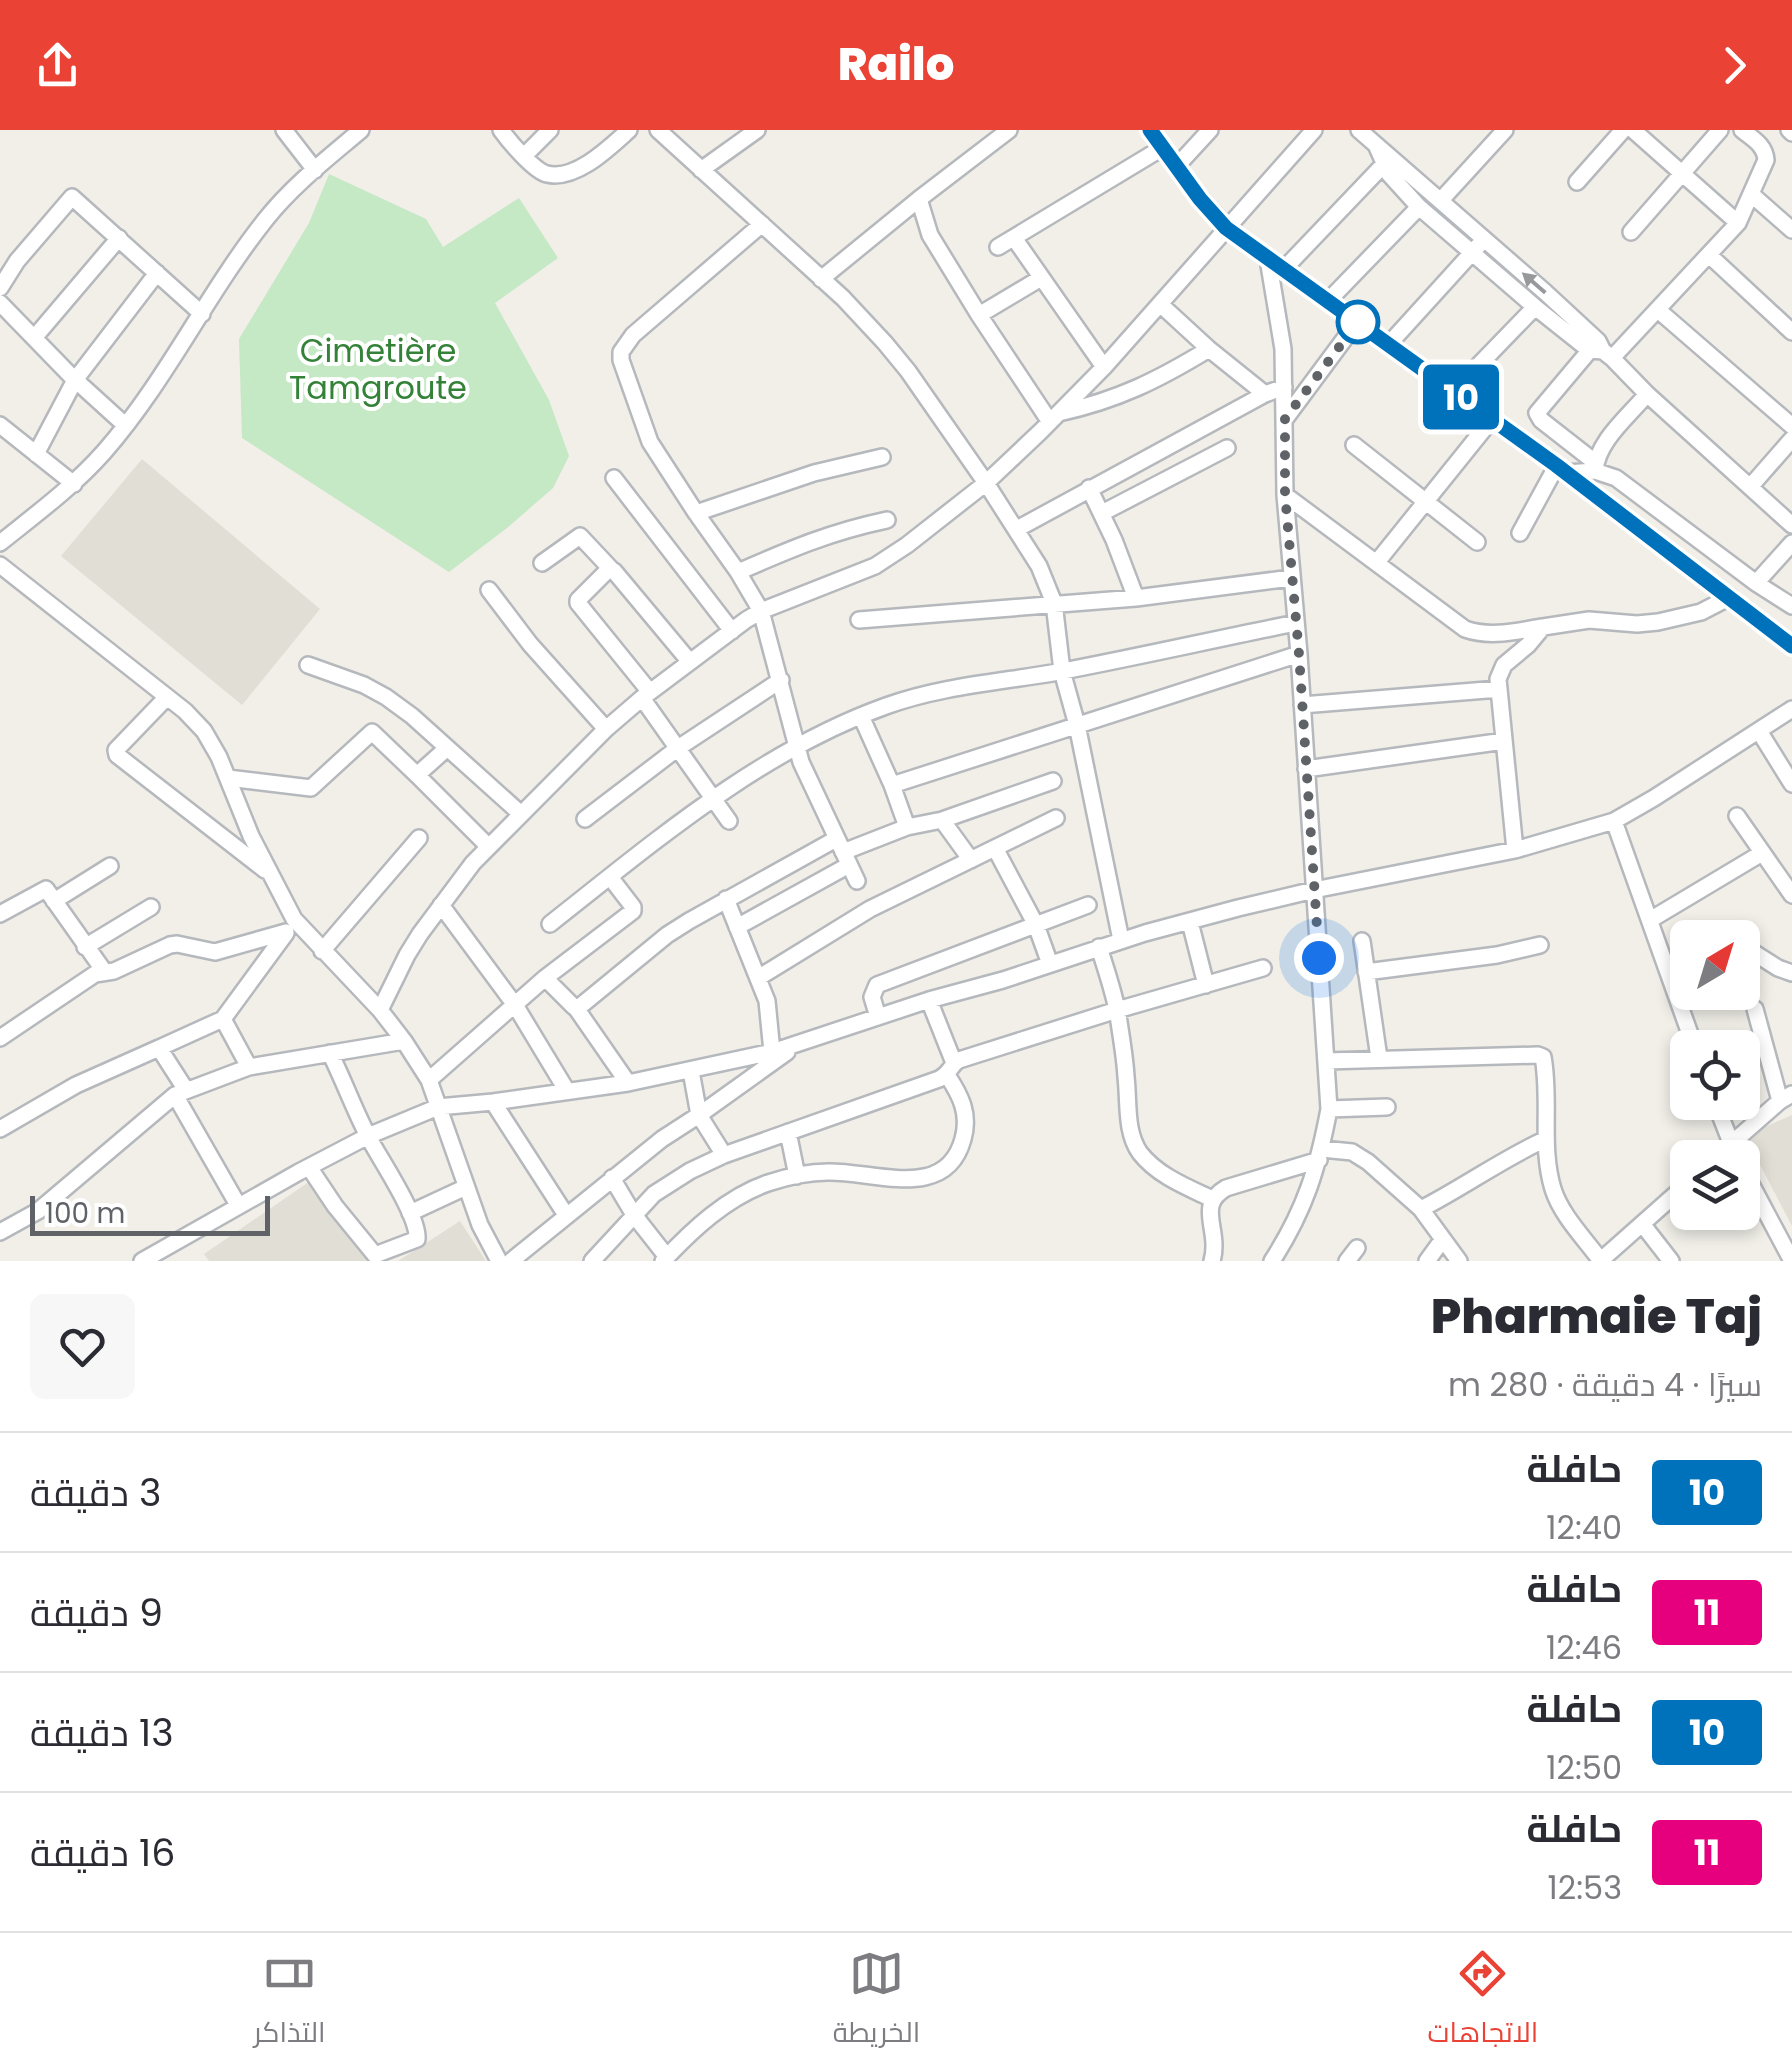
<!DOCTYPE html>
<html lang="ar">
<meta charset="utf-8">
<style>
:root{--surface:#fff;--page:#f7f7f7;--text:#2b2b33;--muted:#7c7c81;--line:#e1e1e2;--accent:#ea4335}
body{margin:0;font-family:Poppins,Cairo,sans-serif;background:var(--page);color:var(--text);direction:rtl;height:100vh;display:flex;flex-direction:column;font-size:38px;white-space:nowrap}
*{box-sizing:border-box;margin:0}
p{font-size:32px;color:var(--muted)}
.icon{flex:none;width:55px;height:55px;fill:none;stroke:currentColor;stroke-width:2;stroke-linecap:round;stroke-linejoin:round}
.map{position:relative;height:1131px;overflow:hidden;direction:ltr}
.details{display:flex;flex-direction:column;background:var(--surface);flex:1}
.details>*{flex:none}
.badge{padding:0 20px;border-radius:8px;font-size:35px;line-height:65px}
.needle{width:65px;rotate:38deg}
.fabs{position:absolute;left:1670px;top:790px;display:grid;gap:20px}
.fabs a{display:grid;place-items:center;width:90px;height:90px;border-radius:15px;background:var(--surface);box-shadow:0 5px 15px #0003;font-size:50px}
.scale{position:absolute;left:30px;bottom:25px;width:240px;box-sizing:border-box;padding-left:10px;border:5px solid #5f6368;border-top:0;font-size:28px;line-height:35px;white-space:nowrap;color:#5f6368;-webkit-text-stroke:8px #fff;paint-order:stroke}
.you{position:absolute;width:50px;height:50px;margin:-25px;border:8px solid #fff;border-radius:50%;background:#1a73e8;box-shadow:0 0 0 15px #1a73e833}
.map>.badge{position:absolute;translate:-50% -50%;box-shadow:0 0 0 5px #fff}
.round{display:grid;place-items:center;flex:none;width:105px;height:105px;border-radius:15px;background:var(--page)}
.summary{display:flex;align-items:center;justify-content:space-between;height:170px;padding:0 30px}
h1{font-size:48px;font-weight:800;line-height:75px}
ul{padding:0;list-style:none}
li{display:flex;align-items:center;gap:30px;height:120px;padding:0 30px;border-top:2px solid var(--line)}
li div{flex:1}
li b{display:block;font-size:38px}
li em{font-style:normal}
li .badge{min-width:110px;font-weight:700;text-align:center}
header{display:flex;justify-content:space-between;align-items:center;height:130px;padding:0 30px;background:var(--accent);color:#fff;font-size:45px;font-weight:800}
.tabs{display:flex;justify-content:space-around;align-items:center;height:140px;border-top:2px solid var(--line);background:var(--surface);font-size:28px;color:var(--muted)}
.tabs a{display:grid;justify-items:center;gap:5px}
.tabs .active{color:var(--accent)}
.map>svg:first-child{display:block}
.education{fill:#e1ded6}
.green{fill:#c5e8c5}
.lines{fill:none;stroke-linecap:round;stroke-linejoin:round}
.minor-casing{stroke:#b5b8bc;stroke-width:20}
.minor{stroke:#fff;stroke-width:15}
.oneway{fill:#979a9d}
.line-casing{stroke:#fff;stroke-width:22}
.line{stroke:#0072bc;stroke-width:15}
.walk{stroke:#5f6368;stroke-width:10;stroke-dasharray:0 18}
.stop-dot{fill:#fff;stroke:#0072bc;stroke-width:5}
.labels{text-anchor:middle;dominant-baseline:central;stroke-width:8;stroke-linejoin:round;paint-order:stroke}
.park-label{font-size:32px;fill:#348238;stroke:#fff}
</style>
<header><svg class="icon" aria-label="forward" viewBox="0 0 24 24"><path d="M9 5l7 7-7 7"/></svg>Railo<svg class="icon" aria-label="share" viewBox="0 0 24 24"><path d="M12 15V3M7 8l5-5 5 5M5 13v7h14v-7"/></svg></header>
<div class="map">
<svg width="1792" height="1131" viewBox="0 0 1792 1131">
<rect width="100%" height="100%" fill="#f1efe8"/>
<path class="education" d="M142,329L320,479L242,575L61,426Z
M1792,985V1096L1745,1006Z
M316,1047L374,1131H209L204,1124Z
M460,1091L486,1131H398Z"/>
<path class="green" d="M329,44L426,89L443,117L519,68L558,128L495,173L549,270L569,326L553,358L507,398L449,442L242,308L239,209L309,93Z"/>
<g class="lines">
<g class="minor-casing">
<path id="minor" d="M284,0L315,40
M501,0C509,11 534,41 547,44C576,51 610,17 629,0
M658,0L843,168L885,213L908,241L986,353L1039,436L1054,473L1062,541L1077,595L1121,810
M1150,0C1179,42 1207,82 1247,114L1557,335L1792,516
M1359,0L1545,162L1598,211L1603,221
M1633,0L1738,93
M1789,0L1792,3
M1376,15L1389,44L1419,77L1535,177L1589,220L1603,221L1612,228L1738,93L1766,30C1765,15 1753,9 1742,0
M524,26L550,0
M1176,37L1210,0
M701,40L757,0
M1577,52L1623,0
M1751,64L1792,100
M919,69L930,105L979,185L1050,292
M1441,70L1505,0
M762,94L633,205L621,222V230L650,312L696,383L738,442L761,481L801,632L857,751
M1631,102L1720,0
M1014,108L1104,237
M998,117L1162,18
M1709,125L1792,202
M1268,129L1283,219L1285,365L1299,524L1329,979C1318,1038 1305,1080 1272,1131
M1283,140L1389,29
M821,149L919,69L1009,0
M0,158L17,131L72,67L202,184
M1328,171L1419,77
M0,173L71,246L125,295
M1160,174L1209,219L1265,264
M1658,180L1792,296
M979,185L1041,148
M34,208L119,108
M1389,214L1478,116
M1595,214L1537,283L1541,290L1596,333
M1612,228L1647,264L1792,395
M1475,239L1535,177
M1059,283C1118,270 1158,250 1209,219
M1285,289L1357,192
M0,295L74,354
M1354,315L1477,412
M36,324L75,250L157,143
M1595,341C1597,311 1629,286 1647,264
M1566,343L1595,341L1616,348L1756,453L1792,476
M614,348L732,501
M1750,357L1792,309
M1089,358L1114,410L1136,468
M1285,365L1465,499C1490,508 1517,501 1543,497
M696,383L814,343L882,327
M1102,383L1227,318
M1017,399L1265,264L1284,257
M1520,403L1557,335
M0,413C36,384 73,357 104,322C167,250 207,163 266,89C293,55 328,28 361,0
M1377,432L1492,289
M542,433L580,406L611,439
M0,435L185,581L204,601L219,627L251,706L294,789L380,880L404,911L429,950L480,1095L499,1131
M738,442C791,419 830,402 887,390
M1756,453L1792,413
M489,460L530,514L606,599
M859,490L1136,468L1291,448
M308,535L364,555L386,567L412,586L521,684
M650,562L578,473V470L609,439L614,441L690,532
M167,567L116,620L117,625L265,740
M642,568L729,691
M1302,575L1499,559
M1759,601L1792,654
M1306,639L1504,611
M417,645L489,717
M228,648L311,658L372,602L417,645L446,619
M892,655L1299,524
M1737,686L1792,765
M585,689L678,618L781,550
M942,690L971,730
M1614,691L1695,918
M907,697L942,690L1053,651
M995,718L1036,795L1050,834
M1515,720L1498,549L1504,535L1528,515L1543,497L1589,490L1637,494L1658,492L1701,482L1730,467
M843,722L907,697L892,655L861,586
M726,769L767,871L772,922
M54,771L110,736
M441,775L515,875L567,961
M0,784L46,759L104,841
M1650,790L1762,723
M1190,792L1206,855
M550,794C654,712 760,621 886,576C941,556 1001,552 1058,542C1137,527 1216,509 1296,493
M737,797L849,735
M1362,811L1379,928
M85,817L151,777
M1099,817C1106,840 1114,862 1118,885C1121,906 1125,927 1126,947C1129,972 1125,1002 1140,1023C1158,1046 1187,1057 1212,1069
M1745,817L1778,838L1792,843
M322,821L419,708
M1366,842L1497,825L1540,815
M545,848L574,877L578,878L667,805L689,791L836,709
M758,848L870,779L1056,688
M929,870L954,933
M576,878L628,953
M1755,879L1780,971
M380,880L407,825L420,804L473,733L606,599L642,568L746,490L761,481L875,436L907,415L986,353L1041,301L1104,237L1314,0
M878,887L872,867L877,855L1088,775
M0,908L95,844L114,841L170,815L177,814L215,822L286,802
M1326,931L1538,925L1543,927C1551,970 1540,1017 1553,1059C1561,1085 1585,1109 1601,1131
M249,937L223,889L286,803
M691,941L699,985L724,1025
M429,950L545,848L633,781V777L610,747
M186,960L159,918L223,889
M175,965L238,1075
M493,972L566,1085
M1715,972L1737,1028
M1329,979L1387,977
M0,999L76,955L159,918
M788,1002L797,1046
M1322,1019L1352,1022L1368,1032L1421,1079L1459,1131
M1715,1028L1780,971L1792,964
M309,1037L335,1076L375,1125L417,1109C419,1087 382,1032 370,1010C355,982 344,951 330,923
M1742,1037L1792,1131
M612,1048L634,1085L667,1127
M1421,1079C1464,1057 1502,1029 1546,1009
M410,1083L466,1057
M1643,1095L1671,1131
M0,1102L38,1081L175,965L249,937L404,911
M142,1131L299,1042L368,1006L438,977L493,972L628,953L772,922L929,870L1003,850L1145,803L1238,778L1314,760L1515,720L1614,691L1654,668L1792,579
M511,1131L662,1009L699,985L787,922
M592,1131L654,1064L690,1041L724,1025L939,949C951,943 950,935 959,930L1117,880L1263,838
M663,1131C692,1100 727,1067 768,1053C786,1047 809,1042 828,1042C875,1041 946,1072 963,1009C970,984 961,966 947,945
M1212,1131C1221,1099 1195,1076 1226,1058L1319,1030
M1347,1131L1357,1118
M1427,1131L1443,1109
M1600,1131L1688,1053"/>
</g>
<use href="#minor" class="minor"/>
</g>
<defs><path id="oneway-solid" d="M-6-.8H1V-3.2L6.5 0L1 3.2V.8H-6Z" transform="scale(2.5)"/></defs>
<use class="oneway" href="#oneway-solid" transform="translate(1534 153) rotate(-139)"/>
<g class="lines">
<g class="line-casing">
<path id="line" d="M1150,0L1200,69L1226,98L1556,335L1792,516"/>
</g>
<use href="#line" class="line"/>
<path class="walk" d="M1319,828L1299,524L1285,364V289L1358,192"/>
</g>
<circle class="stop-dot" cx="1358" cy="192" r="20"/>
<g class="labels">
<g class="park-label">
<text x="378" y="220">Cimetière<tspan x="378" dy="37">Tamgroute</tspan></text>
</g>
</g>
</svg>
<div class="fabs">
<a><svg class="needle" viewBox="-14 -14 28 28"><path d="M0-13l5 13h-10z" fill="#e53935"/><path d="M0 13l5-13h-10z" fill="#7c7c81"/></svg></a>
<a><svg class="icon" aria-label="locate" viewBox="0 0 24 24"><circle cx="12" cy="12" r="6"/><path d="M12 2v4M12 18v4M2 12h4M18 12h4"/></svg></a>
<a><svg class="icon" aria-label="layers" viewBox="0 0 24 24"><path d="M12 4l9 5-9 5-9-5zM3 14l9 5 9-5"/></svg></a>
</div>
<div class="scale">100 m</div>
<div class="you" style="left:1319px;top:828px"></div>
<b class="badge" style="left:1461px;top:267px;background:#0072bc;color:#fff">10</b>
</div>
<section class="details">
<div class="summary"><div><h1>Pharmaie Taj</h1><p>سيرًا · 4 دقيقة · 280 m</p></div><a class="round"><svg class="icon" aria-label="heart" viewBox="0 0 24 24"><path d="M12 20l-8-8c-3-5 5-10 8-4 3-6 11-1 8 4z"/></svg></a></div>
<ul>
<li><span class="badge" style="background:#0072bc;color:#fff">10</span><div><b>حافلة</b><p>12:40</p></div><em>3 دقيقة</em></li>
<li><span class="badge" style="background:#e6007e;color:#fff">11</span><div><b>حافلة</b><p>12:46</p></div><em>9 دقيقة</em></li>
<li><span class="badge" style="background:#0072bc;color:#fff">10</span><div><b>حافلة</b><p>12:50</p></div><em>13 دقيقة</em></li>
<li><span class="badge" style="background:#e6007e;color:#fff">11</span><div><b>حافلة</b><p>12:53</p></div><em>16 دقيقة</em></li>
</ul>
</section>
<nav class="tabs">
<a class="active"><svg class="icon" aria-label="directions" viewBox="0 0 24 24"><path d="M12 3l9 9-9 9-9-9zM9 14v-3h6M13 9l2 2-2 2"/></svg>الاتجاهات</a>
<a><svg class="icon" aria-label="map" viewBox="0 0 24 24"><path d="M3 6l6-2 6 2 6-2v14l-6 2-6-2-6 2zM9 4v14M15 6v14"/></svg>الخريطة</a>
<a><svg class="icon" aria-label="tickets" viewBox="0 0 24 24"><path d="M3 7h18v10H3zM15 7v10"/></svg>التذاكر</a>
</nav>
